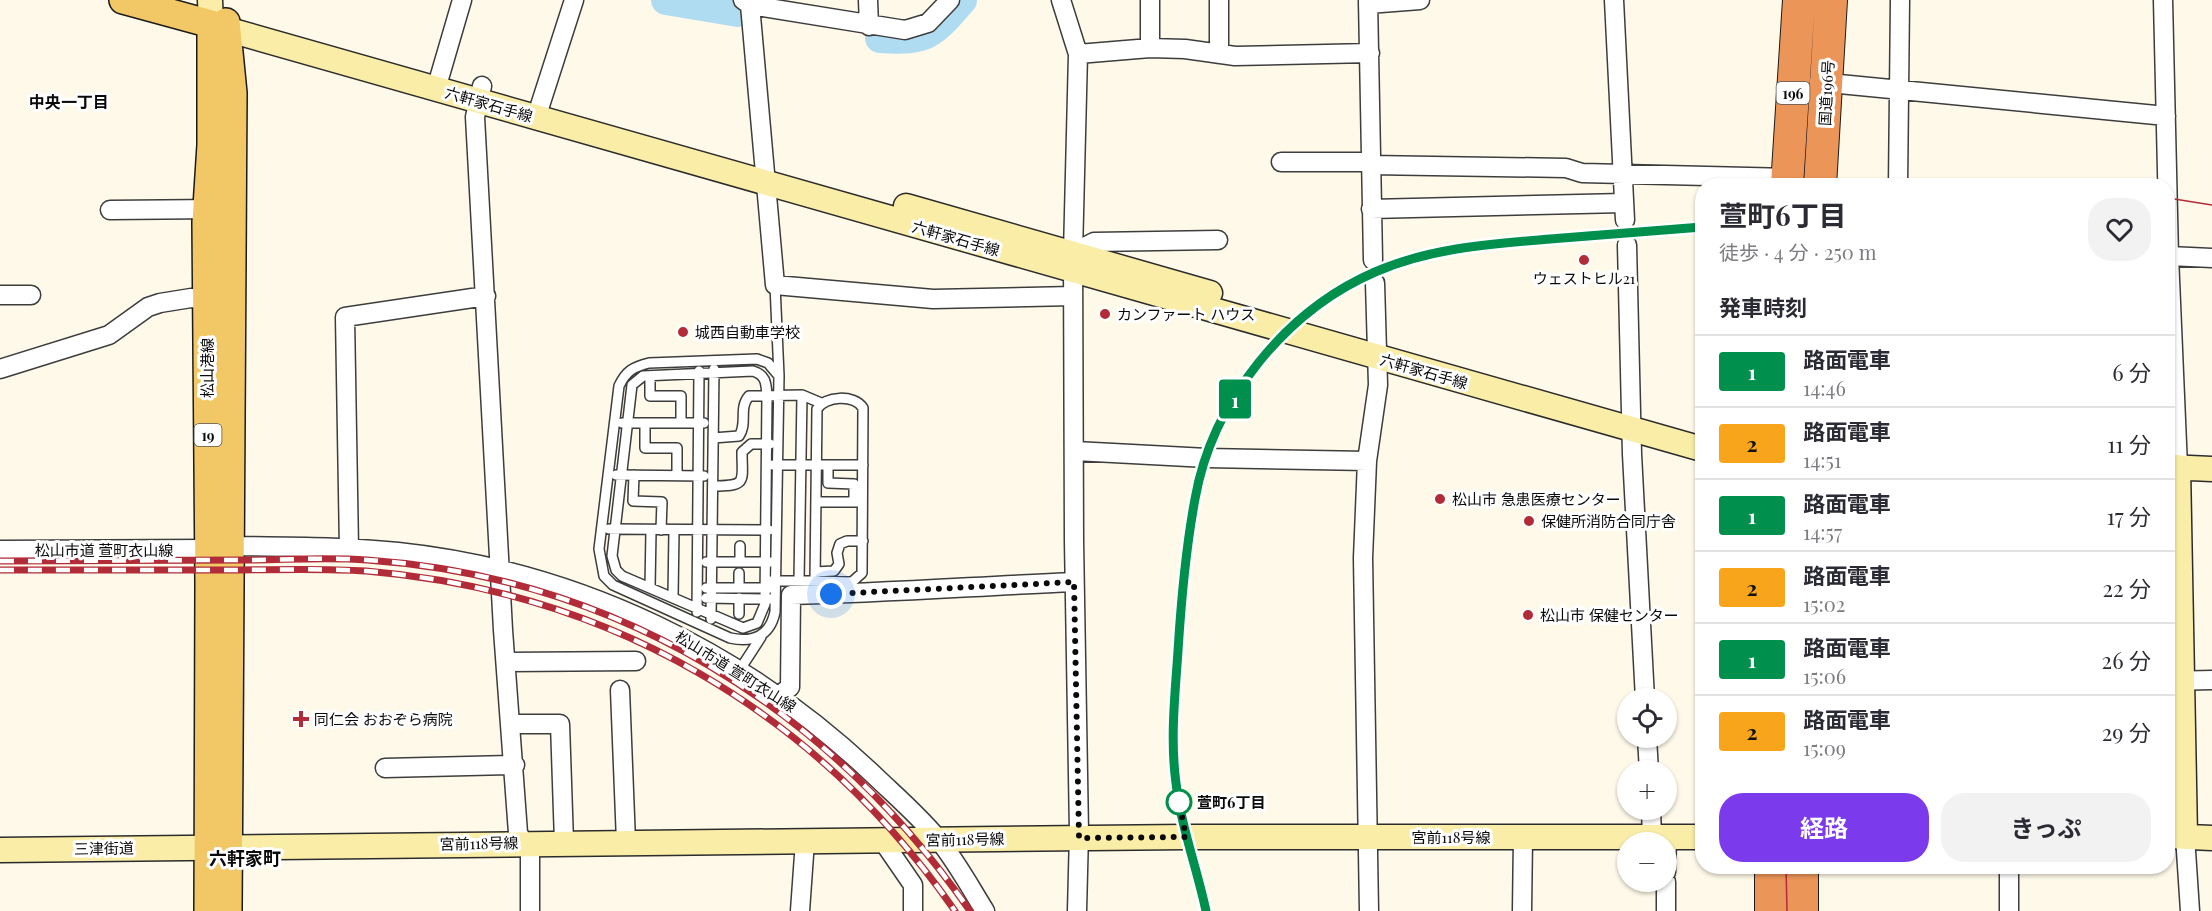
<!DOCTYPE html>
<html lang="ja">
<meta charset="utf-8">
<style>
:root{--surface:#fff;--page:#f2f2f3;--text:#2b2b33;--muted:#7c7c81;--line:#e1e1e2;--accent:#7c3aed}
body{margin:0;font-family:"Playfair Display","Noto Sans JP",serif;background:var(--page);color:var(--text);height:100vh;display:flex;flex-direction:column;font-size:22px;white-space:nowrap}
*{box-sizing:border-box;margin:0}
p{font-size:20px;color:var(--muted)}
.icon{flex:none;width:33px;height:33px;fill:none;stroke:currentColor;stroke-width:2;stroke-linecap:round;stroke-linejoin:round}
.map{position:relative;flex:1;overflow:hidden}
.drawer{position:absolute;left:1695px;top:178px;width:480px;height:696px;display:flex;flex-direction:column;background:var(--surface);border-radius:24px;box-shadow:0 2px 4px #0004}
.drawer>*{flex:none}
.badge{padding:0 12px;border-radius:4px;font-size:21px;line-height:39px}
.fabs{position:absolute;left:1617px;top:688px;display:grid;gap:12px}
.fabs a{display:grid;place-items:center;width:60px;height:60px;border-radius:50%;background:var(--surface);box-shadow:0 2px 4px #0004;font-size:30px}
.you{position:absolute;width:30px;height:30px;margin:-15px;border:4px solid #fff;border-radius:50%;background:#1a73e8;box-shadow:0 0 0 9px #1a73e833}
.map>.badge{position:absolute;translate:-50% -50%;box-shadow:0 0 0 3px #fff}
h2{padding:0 24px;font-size:22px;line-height:54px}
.round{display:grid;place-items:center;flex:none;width:63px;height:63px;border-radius:24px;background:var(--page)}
.headline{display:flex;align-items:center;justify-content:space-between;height:102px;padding:0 24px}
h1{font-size:28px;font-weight:700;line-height:45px}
.action{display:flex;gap:12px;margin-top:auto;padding:12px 24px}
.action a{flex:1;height:69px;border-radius:24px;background:var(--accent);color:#fff;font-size:24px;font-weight:700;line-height:69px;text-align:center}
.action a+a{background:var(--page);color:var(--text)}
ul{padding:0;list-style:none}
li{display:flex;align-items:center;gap:18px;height:72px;padding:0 24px;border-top:2px solid var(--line)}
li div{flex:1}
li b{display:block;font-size:22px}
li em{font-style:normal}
li .badge{min-width:66px;font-weight:700;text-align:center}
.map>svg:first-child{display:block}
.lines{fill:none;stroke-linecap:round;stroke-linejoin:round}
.river{stroke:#b0dcf2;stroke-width:30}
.lane-casing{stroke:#3d3d3d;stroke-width:12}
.street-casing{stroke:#3d3d3d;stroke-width:21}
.secondary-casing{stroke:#2c2c2c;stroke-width:27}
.primary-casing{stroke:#1b1b1b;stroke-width:30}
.highway-casing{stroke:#1b1b1b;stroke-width:34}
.lane{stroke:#fff;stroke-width:9}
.street{stroke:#fff;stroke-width:18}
.secondary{stroke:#faeda7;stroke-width:24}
.primary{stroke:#f1c865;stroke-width:27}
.highway{stroke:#ec9558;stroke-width:32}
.tram{stroke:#b12b38;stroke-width:1.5}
.rail-casing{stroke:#b12b38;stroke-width:7}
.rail{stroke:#fff;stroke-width:4.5;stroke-dasharray:14;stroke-linecap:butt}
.line-casing{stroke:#fff;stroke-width:14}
.line{stroke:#008f4d;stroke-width:9}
.walk{stroke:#0a0a0a;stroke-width:6;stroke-dasharray:0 10.8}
.poi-dot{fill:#b12b38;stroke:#fff;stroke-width:2}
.stop-dot{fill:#fff;stroke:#008f4d;stroke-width:3}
.labels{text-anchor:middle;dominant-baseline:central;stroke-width:6;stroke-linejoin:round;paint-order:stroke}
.shield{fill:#fff;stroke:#545454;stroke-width:1.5}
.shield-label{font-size:14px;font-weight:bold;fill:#0a0a0a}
.street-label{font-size:15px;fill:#0a0a0a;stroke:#fff}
.poi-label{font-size:15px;fill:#0a0a0a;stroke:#fff;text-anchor:start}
.stop-label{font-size:15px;font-weight:bold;fill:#0a0a0a;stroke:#fff;text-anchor:start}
.neighbourhood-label{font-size:16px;font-weight:bold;fill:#0a0a0a;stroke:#fff}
.quarter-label{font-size:18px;font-weight:bold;fill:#0a0a0a;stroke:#fff}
</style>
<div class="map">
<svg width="2212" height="911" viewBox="0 0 2212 911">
<rect width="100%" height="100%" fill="#fef9e8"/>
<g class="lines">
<path class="river" d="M666,0L738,12
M880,38C927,41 932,35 962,0"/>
<g class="lane-casing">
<path id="lane" d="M775,285L779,376L775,612C770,636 753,643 730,638L613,585L604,576L599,549L619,386C626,371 633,367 649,363L757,359L768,363L779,376
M753,371C766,375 766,383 767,395L765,604L757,623L743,628L622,576L616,570L612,556L632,385L643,376Z
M650,376V396H681V423
M622,423H704
M645,423V448H677V475
M713,438L739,436C748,423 738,409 749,396L802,395L821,403
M773,465H863
M828,465V483L854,484V502
M616,475L704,476
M634,475L633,501L662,502L661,530
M713,486C748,486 742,482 742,452L751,444H770
M816,502H858
M609,529L769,530
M706,562H770
M740,562V546
M815,572L834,571L839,564L837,553L840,544L847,541H863
M771,581H815L817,409C825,396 854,394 863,408L862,573L852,582L815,581
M799,581L802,395
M650,588L651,530
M706,588H770
M739,588V573
M673,597L674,530
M706,598L770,599
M697,612L699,371
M739,614V598
M711,619L714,369
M739,671L761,637"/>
</g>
<g class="street-casing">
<path id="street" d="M743,0L750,5L905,30L928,23L950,0
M868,0L869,26
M1061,0L1078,54L1073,253L1074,541L1079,833L1077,911
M1150,0V48
M1219,0V54
M1368,0L1373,260
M1614,0L1625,220
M2163,0L2169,256L2178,467
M1368,4L1420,0
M750,5L775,285L933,299L1073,296
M1078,54L1150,48L1185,49L1235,56L1370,53
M1819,82L2166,116
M482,86L475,117L503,630L518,833L530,854V911
M436,89L462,0
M536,118L574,0
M1281,162H1370
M1370,165L1566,168L1582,173L1788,178
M1898,186L1900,0
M1371,209L1624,203
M110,210L216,209
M1627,245L1632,454L1645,699
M1073,253L1094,242L1218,240
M2169,256L2212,258
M0,295H31
M0,369L109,335L148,307L160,303L191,298L217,299
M1075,451L1207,458L1367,461
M230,546C286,547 342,546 398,552C578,571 747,653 877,778C897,797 920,817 938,839C956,861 970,887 985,911
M349,549L345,317L486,296
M0,550L209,549
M506,662L636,661
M2168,681L2212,680
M620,690L626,842
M779,696L790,687L791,595C885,593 980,586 1074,582
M511,724H560L564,842
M1647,738L1649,771
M385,768L515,765
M1651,810L1652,837
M2185,836L2190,911
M882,840L913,885V911
M1666,872L1667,837
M800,911L805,841
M1369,911L1363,558L1367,461L1378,385L1375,283
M1522,911L1523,837
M1666,911V882
M2009,911V867"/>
</g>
<g class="secondary-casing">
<path id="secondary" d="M210,0L211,24L226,29L1702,449
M906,206L1210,293
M2168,467L2212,469
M2178,467L2185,836
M2168,836L2212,838
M0,850L1186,837H1702"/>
</g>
<g class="primary-casing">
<path id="primary" d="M123,0L211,24V145L206,222L209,584L208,911
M226,22L233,93L228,911"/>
</g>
<g class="highway-casing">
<path id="highway" d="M1787,186L1799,0
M1820,186L1831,0
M1771,867V911
M1802,911V867"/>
</g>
<use href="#lane" class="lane"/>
<use href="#street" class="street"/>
<use href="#secondary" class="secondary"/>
<use href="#primary" class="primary"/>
<use href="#highway" class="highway"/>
<path class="tram" d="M2168,198L2212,205
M1786,867L1787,911
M1206,911L1182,821L1176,783L1172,743L1180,621L1195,498L1224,417L1246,381L1299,318L1336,292L1373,273L1403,262L1465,247L1702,227"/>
<g class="rail-casing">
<path id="rail" d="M0,561C82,561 164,560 246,560C286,560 327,557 367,560C616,577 828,707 970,911
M0,570C75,570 151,570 226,570C272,570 320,568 366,571C609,591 816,711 955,911"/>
</g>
<use href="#rail" class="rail"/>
</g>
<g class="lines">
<g class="line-casing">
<path id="line" d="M1206,911C1197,868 1181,827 1176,783C1170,739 1175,695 1178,651C1181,603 1186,547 1195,499C1212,402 1285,311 1375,272C1430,248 1490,244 1550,239C1601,235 1652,231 1702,227"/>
</g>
<use href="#line" class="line"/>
<path class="walk" d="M831,594L1074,582L1079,838L1186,837L1179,802"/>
</g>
<g class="poi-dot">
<circle cx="1584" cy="260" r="6"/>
<circle cx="1105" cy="314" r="6"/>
<circle cx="683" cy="332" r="6"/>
<circle cx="1440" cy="499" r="6"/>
<circle cx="1529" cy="521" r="6"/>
<circle cx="1528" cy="615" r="6"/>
<path d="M298 710h6v6h6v6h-6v6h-6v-6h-6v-6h6z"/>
</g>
<circle class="stop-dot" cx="1179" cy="802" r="12"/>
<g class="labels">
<g class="shield">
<rect x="1776.5" y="82" width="33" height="22" rx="4.5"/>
<rect x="194.5" y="424" width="27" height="22" rx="4.5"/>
</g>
<g class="shield-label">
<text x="1793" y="93">196</text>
<text x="208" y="435">19</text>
</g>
<g class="street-label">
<text transform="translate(1826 93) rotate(-87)">国道196号</text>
<text transform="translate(489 104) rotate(16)">六軒家石手線</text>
<text transform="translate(956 238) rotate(16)">六軒家石手線</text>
<text transform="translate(207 368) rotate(-90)">松山港線</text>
<text transform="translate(1424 371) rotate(16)">六軒家石手線</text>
<text x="104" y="550">松山市道 萱町衣山線</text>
<text transform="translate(736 671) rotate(32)">松山市道 萱町衣山線</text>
<text x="1451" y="837">宮前118号線</text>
<text transform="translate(965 839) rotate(-1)">宮前118号線</text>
<text transform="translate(479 843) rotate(-1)">宮前118号線</text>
<text transform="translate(104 848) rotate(-1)">三津街道</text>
</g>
<g class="poi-label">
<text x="1584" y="278" text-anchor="middle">ウェストヒル21</text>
<text x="1117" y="314">カンファート ハウス</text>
<text x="695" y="332">城西自動車学校</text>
<text x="1452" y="499">松山市 急患医療センター</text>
<text x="1541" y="521">保健所消防合同庁舎</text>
<text x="1540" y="615">松山市 保健センター</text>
<text x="314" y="719">同仁会 おおぞら病院</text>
</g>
<g class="stop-label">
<text x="1197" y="802">萱町6丁目</text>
</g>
<g class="neighbourhood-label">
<text x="69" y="101">中央一丁目</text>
</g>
<g class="quarter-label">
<text x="245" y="858">六軒家町</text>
</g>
</g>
</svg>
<div class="fabs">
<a><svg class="icon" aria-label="locate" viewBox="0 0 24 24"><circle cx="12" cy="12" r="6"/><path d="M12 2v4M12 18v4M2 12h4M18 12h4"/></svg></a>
<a>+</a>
<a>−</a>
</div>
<div class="you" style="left:831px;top:594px"></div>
<b class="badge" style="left:1235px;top:399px;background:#008f4d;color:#fff">1</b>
<section class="drawer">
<div class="headline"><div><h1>萱町6丁目</h1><p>徒歩 · 4 分 · 250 m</p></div><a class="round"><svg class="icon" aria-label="heart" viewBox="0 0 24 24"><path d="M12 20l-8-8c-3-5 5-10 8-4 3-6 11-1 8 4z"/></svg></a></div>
<h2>発車時刻</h2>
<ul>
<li><span class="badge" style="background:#008f4d;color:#fff">1</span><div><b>路面電車</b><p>14:46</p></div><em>6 分</em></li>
<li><span class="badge" style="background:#f9a51b;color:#111">2</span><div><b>路面電車</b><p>14:51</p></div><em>11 分</em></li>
<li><span class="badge" style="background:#008f4d;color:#fff">1</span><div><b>路面電車</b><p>14:57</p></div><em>17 分</em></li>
<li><span class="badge" style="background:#f9a51b;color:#111">2</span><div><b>路面電車</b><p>15:02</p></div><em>22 分</em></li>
<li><span class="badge" style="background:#008f4d;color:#fff">1</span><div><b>路面電車</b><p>15:06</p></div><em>26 分</em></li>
<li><span class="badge" style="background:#f9a51b;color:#111">2</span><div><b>路面電車</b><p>15:09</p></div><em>29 分</em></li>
</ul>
<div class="action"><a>経路</a><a>きっぷ</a></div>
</section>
</div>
